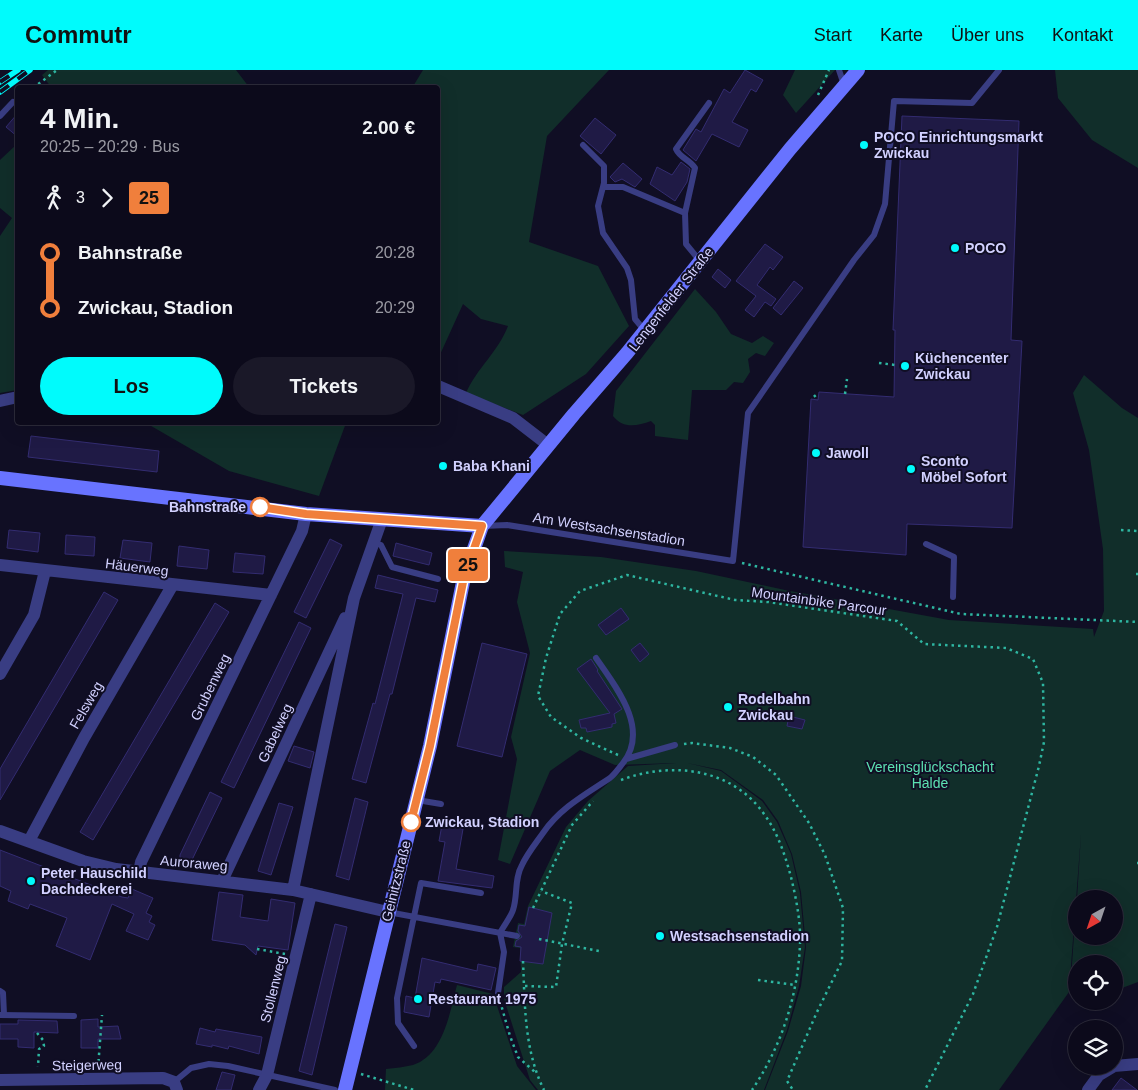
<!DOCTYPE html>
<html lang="de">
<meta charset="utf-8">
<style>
:root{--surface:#0c0a1b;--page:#1a1828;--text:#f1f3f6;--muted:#9a9aa3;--line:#2c2b3a;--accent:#00fbfc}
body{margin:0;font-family:Helvetica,sans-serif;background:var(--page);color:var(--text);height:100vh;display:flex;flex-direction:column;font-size:19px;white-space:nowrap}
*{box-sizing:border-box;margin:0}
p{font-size:16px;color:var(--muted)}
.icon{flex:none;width:28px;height:28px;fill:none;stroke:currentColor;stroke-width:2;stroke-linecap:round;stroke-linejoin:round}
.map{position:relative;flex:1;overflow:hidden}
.sheet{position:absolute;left:15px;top:15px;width:425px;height:340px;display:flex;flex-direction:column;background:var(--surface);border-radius:5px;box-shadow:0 5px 20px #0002,0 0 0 1px var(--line)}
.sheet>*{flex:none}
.badge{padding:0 10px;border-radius:4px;font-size:18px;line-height:32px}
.needle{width:32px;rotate:220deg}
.buttons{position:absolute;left:1068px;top:820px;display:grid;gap:10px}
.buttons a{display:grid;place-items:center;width:55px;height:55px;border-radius:50%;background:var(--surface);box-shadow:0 5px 20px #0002,0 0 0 1px var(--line);font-size:25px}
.map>.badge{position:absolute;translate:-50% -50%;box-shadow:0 0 0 2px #fff}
.legs{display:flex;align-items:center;gap:8px;height:55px;padding:0 25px;font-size:16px}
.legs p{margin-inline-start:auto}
.head{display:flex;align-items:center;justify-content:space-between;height:85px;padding:0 25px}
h1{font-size:28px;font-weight:700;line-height:38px}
.primary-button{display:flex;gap:10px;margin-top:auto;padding:10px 25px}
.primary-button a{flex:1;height:58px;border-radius:30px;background:var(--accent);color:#111;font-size:20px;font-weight:700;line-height:58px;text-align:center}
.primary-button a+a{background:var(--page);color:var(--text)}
ul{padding:0 25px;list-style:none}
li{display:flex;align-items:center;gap:18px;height:55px;font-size:19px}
li i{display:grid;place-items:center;width:8px;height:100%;margin:0 6px;background:currentColor}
li i::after{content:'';width:12px;height:12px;margin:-6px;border:4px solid;border-radius:50%;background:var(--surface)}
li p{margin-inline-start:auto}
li:first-child i{background:linear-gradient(#0000 50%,currentColor 0)}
li:last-child i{background:linear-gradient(currentColor 50%,#0000 0)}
header{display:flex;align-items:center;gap:30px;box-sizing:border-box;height:70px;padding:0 25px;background:var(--accent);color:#111}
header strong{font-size:24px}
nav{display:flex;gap:28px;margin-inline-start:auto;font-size:18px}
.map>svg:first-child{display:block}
.green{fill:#112e2a}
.building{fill:#1f1a45;stroke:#332c71}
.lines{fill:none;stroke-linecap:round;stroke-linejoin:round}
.path{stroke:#2eb6a1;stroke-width:2.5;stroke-dasharray:2.5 4;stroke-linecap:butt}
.service{stroke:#393d83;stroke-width:6}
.minor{stroke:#393d83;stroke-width:12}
.secondary{stroke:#6873ff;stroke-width:14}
.rail-casing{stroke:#00fbfc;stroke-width:5.5}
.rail{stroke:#100e24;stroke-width:4;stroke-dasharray:11;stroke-linecap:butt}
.line-1-casing{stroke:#fff;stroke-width:11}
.line-1{stroke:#f07f3c;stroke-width:8}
.poi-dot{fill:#00fbfc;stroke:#100e24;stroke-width:2}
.stop-1-dot{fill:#fff;stroke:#f07f3c;stroke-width:2.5}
.labels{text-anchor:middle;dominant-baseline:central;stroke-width:4;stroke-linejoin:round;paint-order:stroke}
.poi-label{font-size:14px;font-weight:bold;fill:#d2d1ff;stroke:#100e24;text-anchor:start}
.street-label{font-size:14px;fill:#d2d1ff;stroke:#100e24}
.stop-label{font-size:14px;font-weight:bold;fill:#d2d1ff;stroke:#100e24;text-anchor:end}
.park-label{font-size:14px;fill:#5ce0b2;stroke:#100e24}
</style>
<header>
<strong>Commutr</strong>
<nav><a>Start</a><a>Karte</a><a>Über uns</a><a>Kontakt</a></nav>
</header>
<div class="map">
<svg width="1138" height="1020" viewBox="0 0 1138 1020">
<rect width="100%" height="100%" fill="#100e24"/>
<path class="green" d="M48,0H236L249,17H51L42,5Z
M423,0H609L547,66L529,172L598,196L629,256L586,304L523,345L466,323C477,298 498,282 508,256L481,249L463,234L438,289V18H412Z
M795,0H835L796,43L783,25Z
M1055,0H1138V98L1092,70L1058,28Z
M17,74V320L0,323V166L12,148L0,138V90Z
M695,219L716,242L731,264L752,273L763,266L774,273L765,286L756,283L748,289L750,302L743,313L734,312L726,320H692L688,370L655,366V355L651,351C637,356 623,359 613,346L616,321Z
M1084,305L1122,338L1138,348V912L1114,921V894H1076V927L1070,923L1076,836V866H1114V829H1077L1081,764L1069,922L999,1020H765L788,961L801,916L806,877L801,822L792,784L778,751L763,730L721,700L687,693L721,701L762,731L777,752L791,784L800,823L805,877L799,916L787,960L764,1020H538L530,1010L504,929V917L521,902L520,878L513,877L518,853L524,854L528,836L566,757L588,731L628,696L676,693L615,695L580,680L550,701L510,794L498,790L517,689L511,667L530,583L517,532L523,502L505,497L504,481L601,487L696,501L785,520L949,550L1093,559L1094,567L1104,541L1103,479L1089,380L1073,323Z
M146,353H346L319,426L229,401Z
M457,915L493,924L517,996L536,1020H385L386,999C395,998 405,997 413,995C444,985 450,941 457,915Z"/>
<path class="building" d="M745,0L763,10L756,22L751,19L732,52L748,60L739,77L712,64L696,91L683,80L696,59L701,62L724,19L730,23Z
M18,43V67L6,57Z
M902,46L1019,51L1011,270L1022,271L1012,458L907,454L906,485L803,477L811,329L818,330L819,322L894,327L895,260H893Z
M595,48L616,65L601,84L580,66Z
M681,92L690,99L687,112L675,131L650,114L657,97L672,105Z
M623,93L642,109L635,117L622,109L615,112L610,107Z
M765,174L783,187L773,200L770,197L757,215L776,229L771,236L765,232L754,247L745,240L756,226L736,211Z
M718,199L731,210L725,218L712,207Z
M794,211L803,218L781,245L773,238Z
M31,366L159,381L157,402L28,387Z
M9,460L40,463L38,482L7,478Z
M66,465L95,467L94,486L65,484Z
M330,469L342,475L306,548L294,542Z
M123,470L152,473L150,492L120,488Z
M396,473L432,483L429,495L393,486Z
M179,476L209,480L207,499L177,496Z
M235,483L265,486L263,504L233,502Z
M378,505L438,520L435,532L416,528L392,624H390L366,713L352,709L373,633L375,634L403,524L375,518Z
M104,522L118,530L0,730V699Z
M215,533L229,542L93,770L80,762Z
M621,538L629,549L606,565L598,555Z
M299,552L311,558L234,718L221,712Z
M482,573L527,584L502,687L457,676Z
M640,573L649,584L640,592L631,580Z
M591,589L598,600L597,601L622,639L614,644L616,653L612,654V657L587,662L586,658H581L579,650L610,643L577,599Z
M789,646L805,650L802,659L787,656Z
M294,676L314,682L310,698L288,691Z
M210,722L222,728L190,794L180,789V785Z
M355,728L368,732L349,810L336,806Z
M279,733L293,737L271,805L258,801Z
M442,755L463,759L456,799L494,806L492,818L438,811L445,772L439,771Z
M0,780L122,827L128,828L132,819L153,828L146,843L152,846L149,852L155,855L148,870L126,861L134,844L112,834L90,890L56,876L67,848L30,834L28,839L8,831L11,821L0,816Z
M219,822L243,825L240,847L268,851L271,829L295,833L288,880L258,876L256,885L245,875L212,870Z
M529,837L552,843L543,894L520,891L521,877L515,876L516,871L522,867L518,861L519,855L525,856Z
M335,854L347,857L312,1005L299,1001Z
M422,888L477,901L478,894L496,898L491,920L441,909L440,913L435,912L429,947L404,942L406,926L415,928Z
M98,949V957L118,956L121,969H98V978H81V950Z
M18,950L57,951L58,963L34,962V978L18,977V969H0V954H18Z
M200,958L215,962L216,959L262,967L259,984L229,976L228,979L212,975V977L196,974Z
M222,1002L235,1005L231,1020H216Z
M1121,1008L1137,1020H1112Z"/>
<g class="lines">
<path class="path" d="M33,18L57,0
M818,25L829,0
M879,293L895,295
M845,324L847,309
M814,325L818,330
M1121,460L1138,461
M742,493L961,544L1138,552
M1136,504H1138
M684,674L692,673L730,678L753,687L776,705L809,753L825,785L843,838L842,891L817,942L787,1011L793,1020
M618,685L581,668L551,647L538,626L546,588L560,544L580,521L627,505L735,530L768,532L897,551L924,574L1006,578L1033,589L1043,613L1044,672L1039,696L997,857L973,924L925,1020
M621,710C671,691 732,698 764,744C778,763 785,785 791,807C796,828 801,852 800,874C798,926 781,977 752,1020
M1137,793H1138
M533,838L572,755L593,731
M539,869L599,881
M257,879L285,884
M523,891C525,935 524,980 544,1020
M758,910L795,915
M525,916L556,917L562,874L572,833L541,821
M500,931L510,966L518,987L536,1003
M37,963L43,970L44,976L39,979L38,997
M98,998L102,945
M361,1004L414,1020"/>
<path class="service" d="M839,0L844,15
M0,46L13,32
M583,75L604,96V113L598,136L603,163L627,198L631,210L635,249L645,261
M603,117H623L685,143
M700,191L686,174L685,143L695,98C689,89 680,88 676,79L709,33
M483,456L507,455L733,491L748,343L854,190L874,165L885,134L894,31L972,33L999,0
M375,473L381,475L392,497L438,509
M926,474L954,487L953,527
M626,689L675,675
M417,730L441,734
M388,842L517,866
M0,921L3,923L4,945
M498,923L504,882L500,863C504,855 511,847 513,840C518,825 514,809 522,795C527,784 536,773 543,763C560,738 586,724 610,708C615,704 619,698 623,693C650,659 616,617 596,588
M0,945L74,946
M414,976L398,953L397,928L421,813L481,823
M174,1012L191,998L209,994L228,996L335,1020"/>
<path class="minor" d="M438,316L513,348L548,375
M0,331L18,327
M0,495L271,525
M0,604L34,545L45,501
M0,761L83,791L116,799L293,820L388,842
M29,771L84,668L172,516
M139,803L141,792L302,461L306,444
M222,811L345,548
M293,820L354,528L382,449
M1114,996L1138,994
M0,1010L163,1008L174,1012L177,1020
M259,1020L267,1005L311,824
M1088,1020L1099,1005L1114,996"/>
<path class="secondary" d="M0,408L306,444L482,456
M345,1020L430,676L464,507L482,456L574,344L627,283L790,79L858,0"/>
<g class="rail-casing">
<path id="rail" d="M0,12L18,0
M0,22L30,0"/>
</g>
<use href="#rail" class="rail"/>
</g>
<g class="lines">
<g class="line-1-casing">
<path id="line-1" d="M260,437L306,444L482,456L464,507L430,676L411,752"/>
</g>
<use href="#line-1" class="line-1"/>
</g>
<g class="poi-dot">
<circle cx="864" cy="75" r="5"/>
<circle cx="955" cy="178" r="5"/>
<circle cx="905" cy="296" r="5"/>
<circle cx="816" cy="383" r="5"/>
<circle cx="443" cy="396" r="5"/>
<circle cx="911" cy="399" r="5"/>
<circle cx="728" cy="637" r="5"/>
<circle cx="31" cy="811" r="5"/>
<circle cx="660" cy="866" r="5"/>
<circle cx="418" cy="929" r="5"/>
</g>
<g class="stop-1-dot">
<circle cx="260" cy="437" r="9"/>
<circle cx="411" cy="752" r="9"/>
</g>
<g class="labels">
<g class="poi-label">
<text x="874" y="67">POCO Einrichtungsmarkt<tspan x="874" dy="16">Zwickau</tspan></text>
<text x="965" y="178">POCO</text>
<text x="915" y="288">Küchencenter<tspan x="915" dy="16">Zwickau</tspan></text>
<text x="826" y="383">Jawoll</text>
<text x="921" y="391">Sconto<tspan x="921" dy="16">Möbel Sofort</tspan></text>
<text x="453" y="396">Baba Khani</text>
<text x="738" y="629">Rodelbahn<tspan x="738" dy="16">Zwickau</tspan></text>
<text x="41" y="803">Peter Hauschild<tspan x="41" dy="16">Dachdeckerei</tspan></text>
<text x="670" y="866">Westsachsenstadion</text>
<text x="428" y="929">Restaurant 1975</text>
</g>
<g class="street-label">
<text transform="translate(671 229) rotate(-52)">Lengenfelder Straße</text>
<text transform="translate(609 459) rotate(9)">Am Westsachsenstadion</text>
<text transform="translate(137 497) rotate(7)">Häuerweg</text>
<text transform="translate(819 531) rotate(8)">Mountainbike Parcour</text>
<text transform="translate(210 617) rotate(-64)">Grubenweg</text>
<text transform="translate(86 635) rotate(-60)">Felsweg</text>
<text transform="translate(275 663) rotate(-65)">Gabelweg</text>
<text transform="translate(194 793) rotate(5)">Auroraweg</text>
<text transform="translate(396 811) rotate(-76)">Geinitzstraße</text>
<text transform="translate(273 919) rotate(-76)">Stollenweg</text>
<text transform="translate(87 995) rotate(-1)">Steigerweg</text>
</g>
<g class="stop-label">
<text x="246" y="437">Bahnstraße</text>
<text x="425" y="752" text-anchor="start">Zwickau, Stadion</text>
</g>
<g class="park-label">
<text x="930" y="697">Vereinsglückschacht<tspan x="930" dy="16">Halde</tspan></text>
</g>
</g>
</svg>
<div class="buttons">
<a><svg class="needle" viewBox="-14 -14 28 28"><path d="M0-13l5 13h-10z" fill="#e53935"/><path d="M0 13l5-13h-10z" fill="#9a9aa3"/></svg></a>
<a><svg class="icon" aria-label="locate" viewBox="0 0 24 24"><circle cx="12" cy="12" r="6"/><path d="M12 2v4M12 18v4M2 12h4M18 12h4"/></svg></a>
<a><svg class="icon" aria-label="layers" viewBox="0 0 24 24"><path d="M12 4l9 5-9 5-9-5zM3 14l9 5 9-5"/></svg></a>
</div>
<b class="badge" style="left:468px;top:495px;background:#f07f3c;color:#111">25</b>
<section class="sheet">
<div class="head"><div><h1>4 Min.</h1><p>20:25 – 20:29 · Bus</p></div><b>2.00 €</b></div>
<div class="legs"><svg class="icon" aria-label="walk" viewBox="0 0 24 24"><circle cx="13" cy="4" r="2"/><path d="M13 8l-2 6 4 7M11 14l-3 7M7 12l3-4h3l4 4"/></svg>3<svg class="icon" aria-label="forward" viewBox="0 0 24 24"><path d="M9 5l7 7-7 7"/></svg><b class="badge" style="background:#f07f3c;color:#111">25</b></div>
<ul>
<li><i style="color:#f07f3c"></i><b>Bahnstraße</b><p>20:28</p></li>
<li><i style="color:#f07f3c"></i><b>Zwickau, Stadion</b><p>20:29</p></li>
</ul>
<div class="primary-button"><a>Los</a><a>Tickets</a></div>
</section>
</div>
